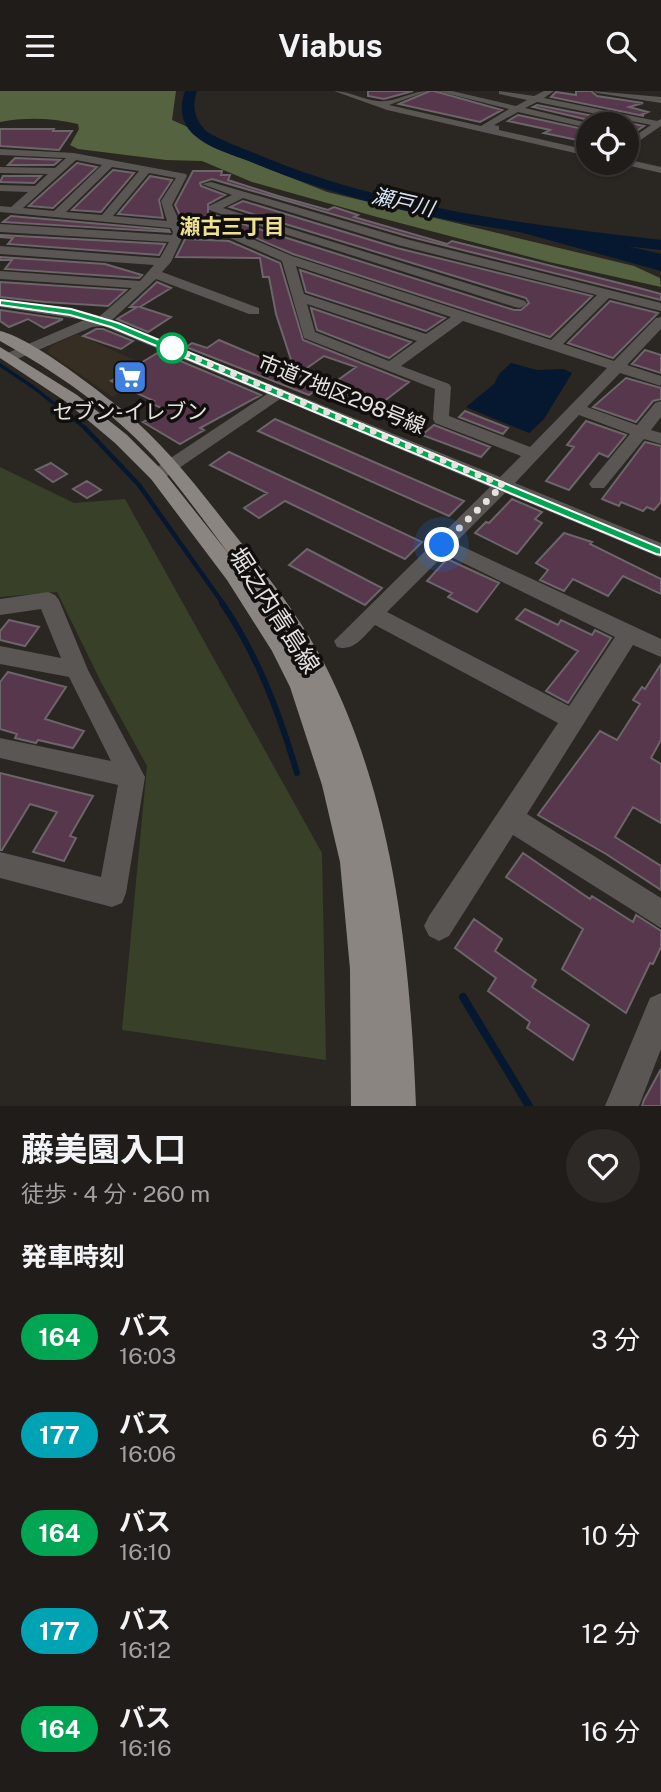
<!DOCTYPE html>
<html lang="ja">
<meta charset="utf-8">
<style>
:root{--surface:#201c19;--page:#2d2926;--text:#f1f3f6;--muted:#a2a1a2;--line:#3d3a38}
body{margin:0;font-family:"Public Sans","Noto Sans JP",sans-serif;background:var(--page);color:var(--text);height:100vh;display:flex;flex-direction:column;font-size:26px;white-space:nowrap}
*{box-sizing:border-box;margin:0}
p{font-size:23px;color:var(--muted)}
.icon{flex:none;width:38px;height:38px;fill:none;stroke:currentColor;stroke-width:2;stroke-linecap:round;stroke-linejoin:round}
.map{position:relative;height:1015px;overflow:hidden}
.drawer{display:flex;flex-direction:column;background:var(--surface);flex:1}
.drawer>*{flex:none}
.badge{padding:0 14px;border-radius:23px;font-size:24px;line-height:46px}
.controls{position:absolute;left:576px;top:21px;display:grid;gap:14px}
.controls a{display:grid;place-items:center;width:63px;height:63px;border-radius:50%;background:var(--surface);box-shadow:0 2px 5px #0004,0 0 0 2px var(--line);font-size:35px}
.you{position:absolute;width:35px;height:35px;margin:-18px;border:5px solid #fff;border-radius:50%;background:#1a73e8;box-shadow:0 0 0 10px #1a73e833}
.map>.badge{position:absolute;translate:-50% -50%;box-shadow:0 0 0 4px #fff}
h2{padding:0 21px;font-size:26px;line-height:63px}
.round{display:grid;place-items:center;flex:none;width:74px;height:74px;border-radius:37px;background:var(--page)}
.headline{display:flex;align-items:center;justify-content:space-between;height:119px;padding:0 21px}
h1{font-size:33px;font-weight:700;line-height:52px}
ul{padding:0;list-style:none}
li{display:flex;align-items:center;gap:21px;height:98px;padding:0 21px}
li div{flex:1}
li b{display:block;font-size:26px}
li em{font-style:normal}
li .badge{min-width:77px;font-weight:700;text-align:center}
header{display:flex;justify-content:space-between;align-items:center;height:91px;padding:0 21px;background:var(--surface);font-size:32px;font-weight:700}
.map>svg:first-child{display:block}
.built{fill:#362d23}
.green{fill:#384128}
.forest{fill:#566341}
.water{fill:#051830}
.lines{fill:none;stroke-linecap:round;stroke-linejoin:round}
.stream-far3{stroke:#051830;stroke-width:3.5}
.stream-far2{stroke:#051830;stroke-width:4.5}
.stream-far1{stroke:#051830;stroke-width:6}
.stream{stroke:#051830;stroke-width:8}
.river{fill:#051830;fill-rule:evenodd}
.building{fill:#56374b;stroke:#6c6569;stroke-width:2}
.minor{fill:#595654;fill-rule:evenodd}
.major{fill:#8b8581;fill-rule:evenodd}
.line{fill:#00a651;stroke:#fff;stroke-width:2}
.walk{stroke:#e5e2df;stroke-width:7;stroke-dasharray:0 12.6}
.stop-dot{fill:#fff;stroke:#00a651;stroke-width:3.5}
.labels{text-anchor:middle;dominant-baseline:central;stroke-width:7;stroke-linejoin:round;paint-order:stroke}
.far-water-label{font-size:21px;font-style:italic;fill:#d4e4f9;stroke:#110f0d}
.far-neighbourhood-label{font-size:21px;font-weight:bold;fill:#ede091;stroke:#110f0d}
.far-street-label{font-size:21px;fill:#e5e2df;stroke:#110f0d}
.far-poi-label{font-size:21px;fill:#e5e2df;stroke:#110f0d}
.street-label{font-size:24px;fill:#e5e2df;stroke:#110f0d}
</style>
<header><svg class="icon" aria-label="menu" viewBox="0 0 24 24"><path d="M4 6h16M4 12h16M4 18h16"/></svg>Viabus<svg class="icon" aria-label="search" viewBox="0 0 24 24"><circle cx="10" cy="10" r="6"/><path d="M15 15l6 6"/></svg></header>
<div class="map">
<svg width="661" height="1015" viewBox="0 0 661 1015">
<rect width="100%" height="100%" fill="#2a2621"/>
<path class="built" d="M77,243L157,279L113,306L47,261L51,255Z"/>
<path class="green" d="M0,376L74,412L125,408L322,762L326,969L122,939L147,675L101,591L57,501L0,506Z"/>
<path class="forest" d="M0,0H176L172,29L199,41L222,59L327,101L634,175L660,187L661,196L549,171L377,126L252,91L202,70L166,69L78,58L70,54L79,38L78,33C52,27 26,26 0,31Z"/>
<path class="water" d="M454,123L576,143L661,163V180Z
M511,272L537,279L563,278L572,282L544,328L529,342L466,316L494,293L499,283Z"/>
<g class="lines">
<path class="stream-far3" d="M0,274L33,296L86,338"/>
<path class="stream-far2" d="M84,336L139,394L224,514"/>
<path class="stream-far1" d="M222,512C258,565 279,621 297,682"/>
<path class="stream" d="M463,906L529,1015"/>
<path class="river" d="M185,0H197C192,15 194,28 206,40C225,52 248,59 269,68C394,119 529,133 661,149V159C522,143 382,126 251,71C233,64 208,57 194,44C181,32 179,16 185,0Z"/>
</g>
<path class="building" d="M368,0H413L384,8L368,5Z
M430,0H434L502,19L480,31L399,13Z
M576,0H591L597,5L643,12L629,16L648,21L641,24L644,25L551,6L556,1L576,4Z
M537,14L644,35L635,41L626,39V33H595L593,30L533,16Z
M518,24L588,39V42L577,49L544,42L550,39L508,30Z
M0,38H54L53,40H72L59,59L0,55Z
M15,67L60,69L54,74H8Z
M77,72L97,76L53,117L29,115Z
M113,79L134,82L101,121L72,119Z
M193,80H222L221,84H230L228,89L278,105L328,119L334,116L358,124L354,126L447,153L452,150L639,197L661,203V209L407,145L212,88L200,92L201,95L225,104L208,113V122L514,219H521L529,212L526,207L230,116L243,110L397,157L592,205L550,246L293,163L237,139L185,135L175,114Z
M3,85H41L34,92L0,91Z
M150,85L172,89L159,109L163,127L118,123Z
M11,125L169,139L170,141L3,131Z
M0,144L165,153L159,164L8,153L13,147L0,146Z
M185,148L229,150L280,172L303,249L409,291L370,321L324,299L356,276L324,265L297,284L323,294L309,304L186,256L192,252L207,257L219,249L295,281L276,223L269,186H263L260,167L176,166Z
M0,166L105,173L142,184L139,187L5,178L12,169H0Z
M300,179L445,227L426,240L306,201Z
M0,191L126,199L108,215L45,211L0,206Z
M157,191L171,197L140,216L171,226L148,241L117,228L137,216H130Z
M610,210L658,222L613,267L568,252Z
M311,217L411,251L389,267L317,239Z
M0,219L62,228H63L44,237L28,228L9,236L0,230Z
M96,238H103L133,250L121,258L83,245Z
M645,259L661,264V282L632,273Z
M159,261L261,304L200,337L204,339L180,353L143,331L166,319L150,312L154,310L111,290Z
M626,287L661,297V308L653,310L636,331L593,316Z
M465,320L480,326L508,337L503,343L459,326Z
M275,328L367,368L464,410L449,425L258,340Z
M586,330L626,344L608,366L599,362L569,399L546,390L574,356L567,354Z
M434,334L490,356L481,366L422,344Z
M645,351L661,355V411L654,419L647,416L643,420L621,411L619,415L602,408Z
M229,361L322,404L422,451L405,468L285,410L259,427L244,417L267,402L210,374Z
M51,372L67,383L53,391L36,379Z
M87,390L101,399L87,407L73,398Z
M512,408L542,421L535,428L542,432L517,463L475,442L486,431L489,432Z
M564,442L592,451L590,453L661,488V503L623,485L608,505L573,488L564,500L540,489L548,479L536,472Z
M307,458L382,497L365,514L289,474Z
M447,468L499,492L477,521L448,506L452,502L427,490Z
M525,518L558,534L561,529L592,544L595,539L611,547L568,612L546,600L578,560L516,528Z
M9,529L39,536L25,555L0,549V540Z
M661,573V649L651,667L661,673V732L633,716L615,746L661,775V799L606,763L538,724L600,640L617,649L640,613L633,609L642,596L645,598Z
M8,581L66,596L45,628L84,640L73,657L38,649L36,652L15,647L17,643L0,638V591Z
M0,682L93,705L70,745L76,747L64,770L33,761L57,721L30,713L2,759H0Z
M523,762L590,808L592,805L633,831L636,824L661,840V856L653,873L650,872L626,922L562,878L583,838L506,786Z
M474,828L502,848L495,860L536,889L532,896L589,934L573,969L527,937L530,931L488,900L496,887L455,857Z
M661,978V1015H642L644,1009Z"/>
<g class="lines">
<path class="minor" d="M334,0C350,0 363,9 378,10C394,12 412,0 428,0L389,14L481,35L509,18L437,0H452L516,15L527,9L499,3V0L534,5L544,0H554L544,7L657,30L661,28V35L626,59V51L651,34L537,11L525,17L592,33H588V37L518,21L494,34L499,35V39L588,59V65L387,19Z
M593,0L661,6V12L597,2Z
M0,58L74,62L186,83L187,85L172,114L183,138L236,141L292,165L551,249L597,204L398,154L243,107L223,117L525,210L527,213L520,217L515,216L209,119V115L232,104L202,93L211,91L406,148L661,212V220L609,207L563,253L614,270L656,227L661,226V238L627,274L661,285V295L620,282L587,316L637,334L655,312L661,310V326L651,339L661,342V353L644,348L604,397H592L589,393L592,389L630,343L579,324L515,392L661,452V467L505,402L455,452L661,548V566L633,554L527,723L661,807V837L513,744L449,845L439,850L429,845L424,835L429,825L558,632L375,534C364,545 354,561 337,556L334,550L490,396L280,308L163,388H151L148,384L151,380L267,303L103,235L92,236L15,269H5L3,266L5,263L84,229L0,216V208L71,217L100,225L132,197L0,188V180L140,190L154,174L0,163V155L160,167L169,151L0,141V133L172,144L173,141L171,137L0,121V115L11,116L28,101L0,100V94L35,95L48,83L0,82V76L55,77L66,67L0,64ZM76,69L102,74L54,120L23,117ZM112,76L139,80L102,124L66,121ZM149,82L176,87L161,110L167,130L113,125ZM183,145L230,147L282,170L304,247L435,298L433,328L435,332L521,365L500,386L112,229L156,188L249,223H259V217L162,181L171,171ZM296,175L451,226L426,243L304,203ZM307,213L417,250L389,270L315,241ZM463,230L607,277L530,356L449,325L451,296L449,293L401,275ZM445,463L615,546L569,615L387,521Z
M626,68L661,76V82L622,73L626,72Z
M48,501L55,504L59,509L88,579L145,686L126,802L122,812L112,816L0,787V761L101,786L118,694L0,667V647L111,670L69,586L0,573V555L61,567L41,518L0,524V508Z
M661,902V958L639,1015H605L650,907Z"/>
<path class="major" d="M0,240C33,248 96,298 124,320C164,353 195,393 227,434C262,478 298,522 324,572C394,708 410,865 416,1015H351L350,878L340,771L322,694L290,596L272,560L227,489L151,388L115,352L65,310L0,267V256L77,304L127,344L163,380L236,472C209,437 183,400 154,366C111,319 56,281 0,250ZM244,483C266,514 290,546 305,581L289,550Z"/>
</g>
<path class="line" d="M0,209L71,218L118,232L661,457V464L656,463L111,236L70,224L0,214Z"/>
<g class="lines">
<path class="walk" d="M172,257L162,253L503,394L442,454"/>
</g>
<defs>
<g id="supermarket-square" transform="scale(1.75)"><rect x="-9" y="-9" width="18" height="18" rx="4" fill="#3f7fe0" stroke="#110f0d"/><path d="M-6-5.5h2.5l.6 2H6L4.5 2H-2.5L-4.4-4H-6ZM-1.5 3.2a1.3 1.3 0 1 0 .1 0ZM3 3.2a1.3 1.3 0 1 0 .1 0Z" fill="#fff"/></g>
</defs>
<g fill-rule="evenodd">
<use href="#supermarket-square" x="130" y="286"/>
</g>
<circle class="stop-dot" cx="172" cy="257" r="14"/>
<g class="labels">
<g class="far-water-label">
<text transform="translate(403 111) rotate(13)">瀬戸川</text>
</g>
<g class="far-neighbourhood-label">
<text x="232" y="135">瀬古三丁目</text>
</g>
<g class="far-street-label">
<text transform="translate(342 303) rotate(22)">市道7地区298号線</text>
</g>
<g class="far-poi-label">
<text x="130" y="320">セブン-イレブン</text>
</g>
<g class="street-label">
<text transform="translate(275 519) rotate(57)">堀之内青島線</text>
</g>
</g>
</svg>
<div class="controls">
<a><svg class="icon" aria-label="locate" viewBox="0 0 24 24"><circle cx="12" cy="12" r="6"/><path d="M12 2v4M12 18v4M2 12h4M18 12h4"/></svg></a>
</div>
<div class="you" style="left:442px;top:454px"></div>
</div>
<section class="drawer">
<div class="headline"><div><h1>藤美園入口</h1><p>徒歩 · 4 分 · 260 m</p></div><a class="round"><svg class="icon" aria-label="heart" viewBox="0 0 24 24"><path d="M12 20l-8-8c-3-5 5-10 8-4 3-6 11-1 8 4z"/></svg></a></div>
<h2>発車時刻</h2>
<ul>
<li><span class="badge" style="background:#00a651;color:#fff">164</span><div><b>バス</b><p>16:03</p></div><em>3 分</em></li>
<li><span class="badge" style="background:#00a3b4;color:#fff">177</span><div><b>バス</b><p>16:06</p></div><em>6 分</em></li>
<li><span class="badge" style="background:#00a651;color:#fff">164</span><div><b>バス</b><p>16:10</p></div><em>10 分</em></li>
<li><span class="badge" style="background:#00a3b4;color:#fff">177</span><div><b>バス</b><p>16:12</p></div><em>12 分</em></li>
<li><span class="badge" style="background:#00a651;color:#fff">164</span><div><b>バス</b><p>16:16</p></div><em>16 分</em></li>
</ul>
</section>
